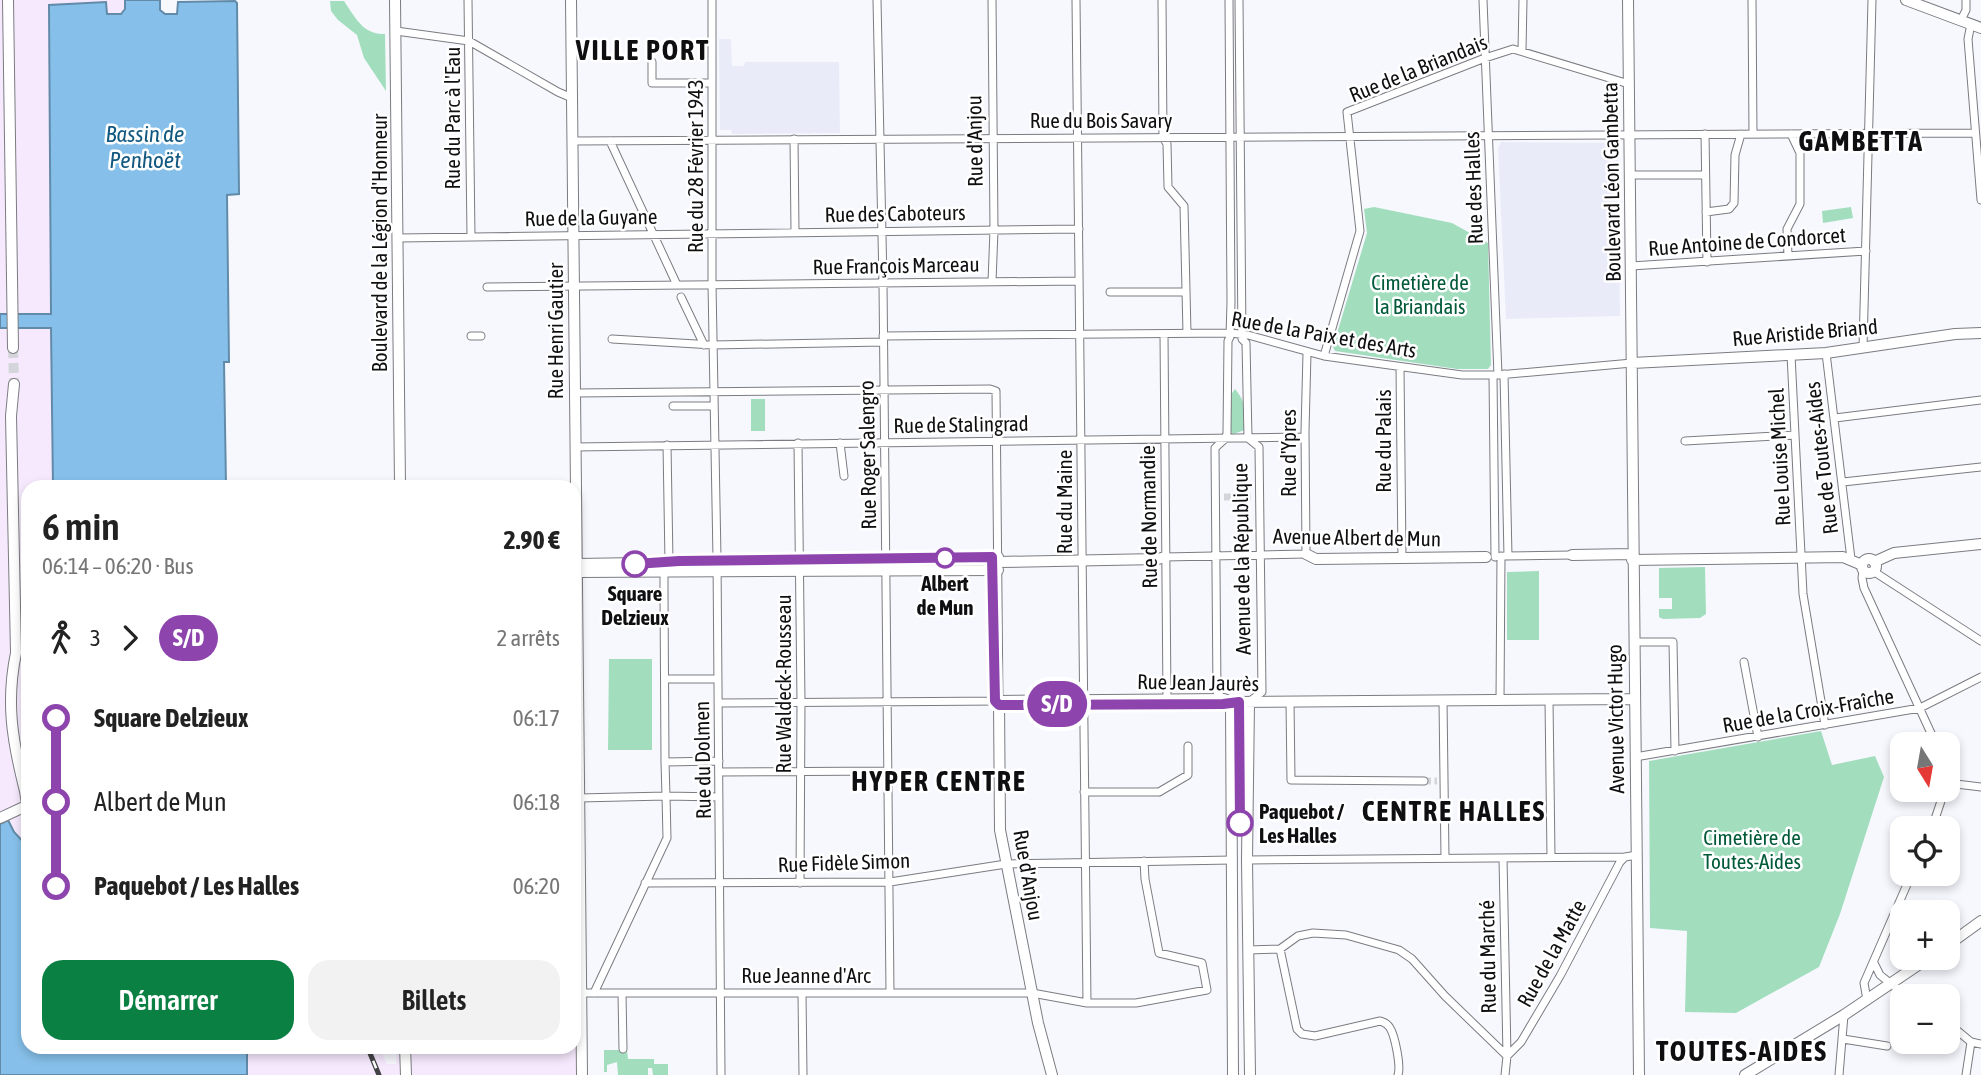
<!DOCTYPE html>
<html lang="fr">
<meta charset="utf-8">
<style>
:root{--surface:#fff;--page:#f2f2f2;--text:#222;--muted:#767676;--accent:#0b8043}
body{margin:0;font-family:"Asap Condensed",sans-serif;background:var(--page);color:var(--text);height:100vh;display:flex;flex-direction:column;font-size:26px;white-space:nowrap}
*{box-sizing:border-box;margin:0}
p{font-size:23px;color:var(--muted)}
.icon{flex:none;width:38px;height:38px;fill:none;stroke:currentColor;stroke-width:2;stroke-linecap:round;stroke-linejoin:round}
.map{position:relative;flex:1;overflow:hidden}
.panel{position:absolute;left:21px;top:480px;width:560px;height:574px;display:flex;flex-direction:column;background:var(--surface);border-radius:21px;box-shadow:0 4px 10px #0003}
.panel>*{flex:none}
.badge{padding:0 14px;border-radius:23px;font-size:24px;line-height:46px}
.needle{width:46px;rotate:169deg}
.buttons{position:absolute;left:1890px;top:732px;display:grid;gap:14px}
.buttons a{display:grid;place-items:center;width:70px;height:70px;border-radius:14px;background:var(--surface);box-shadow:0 4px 10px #0003;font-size:35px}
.map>.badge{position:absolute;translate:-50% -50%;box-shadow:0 0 0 4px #fff}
.legs{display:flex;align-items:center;gap:10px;height:77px;padding:0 21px;font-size:23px}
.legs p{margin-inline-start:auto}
.summary{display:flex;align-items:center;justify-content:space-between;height:119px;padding:0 21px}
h1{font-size:38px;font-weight:600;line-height:52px}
.button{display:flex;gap:14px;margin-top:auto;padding:14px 21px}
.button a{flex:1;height:80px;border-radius:21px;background:var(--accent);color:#fff;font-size:28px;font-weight:600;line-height:80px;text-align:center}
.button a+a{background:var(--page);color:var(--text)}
ul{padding:0 21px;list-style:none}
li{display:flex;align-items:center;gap:24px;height:84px;font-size:26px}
li i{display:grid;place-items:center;width:10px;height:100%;margin:0 9px;background:currentColor}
li i::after{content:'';width:18px;height:18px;margin:-9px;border:5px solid;border-radius:50%;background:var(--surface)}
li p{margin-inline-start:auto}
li:first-child i{background:linear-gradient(#0000 50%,currentColor 0)}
li:last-child i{background:linear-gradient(currentColor 50%,#0000 0)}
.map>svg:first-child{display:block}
.built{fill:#e9ecf8}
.industrial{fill:#f6e9fd}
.green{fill:#a2debe}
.water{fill:#86c0ea;stroke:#628ba9;stroke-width:2}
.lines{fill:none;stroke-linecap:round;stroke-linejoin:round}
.street-tunnel{stroke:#d4d5da;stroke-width:7;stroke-dasharray:7 3.5;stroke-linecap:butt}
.secondary-tunnel{stroke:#d4d5da;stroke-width:10;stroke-dasharray:10 5;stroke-linecap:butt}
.street-casing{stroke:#7b7c81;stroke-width:9}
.secondary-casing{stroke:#7b7c81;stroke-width:12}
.street{stroke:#fff;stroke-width:7}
.secondary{stroke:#fff;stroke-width:10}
.rail-casing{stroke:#424245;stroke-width:5}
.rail{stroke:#fff;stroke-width:2.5;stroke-dasharray:8;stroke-linecap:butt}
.line-1-casing{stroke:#fff;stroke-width:16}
.line-1{stroke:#8e44ad;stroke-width:10}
.stop-1-dot{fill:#fff;stroke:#8e44ad;stroke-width:3.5}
.labels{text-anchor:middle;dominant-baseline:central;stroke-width:5;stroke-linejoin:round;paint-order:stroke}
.street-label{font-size:21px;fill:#0f0f11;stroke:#fff}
.park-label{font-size:21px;fill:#005939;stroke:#fff}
.stop-label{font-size:21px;font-weight:bold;fill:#0f0f11;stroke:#fff}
.water-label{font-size:23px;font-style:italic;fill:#125880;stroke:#fff}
.district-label{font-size:28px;font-weight:bold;letter-spacing:2px;fill:#0f0f11;stroke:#fff}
</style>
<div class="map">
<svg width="1981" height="1075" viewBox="0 0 1981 1075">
<rect width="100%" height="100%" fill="#f7f8fe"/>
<path class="built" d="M719,39H731L732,66H744L745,62H839L840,133L732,134L731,130H720Z
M1501,142L1615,143L1618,147L1620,316L1506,319L1498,148Z"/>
<path class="industrial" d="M0,0H125V9L121,14L110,15L107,14L106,2L49,5L53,486H28V1046H379L387,1064H396V1047L574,1046V642L579,1075H0Z"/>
<path class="green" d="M330,1H344C355,17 363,35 385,34L386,91L364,58L357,35L338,20L331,11Z
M1374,207L1452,223L1488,243L1491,365L1488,369H1457L1335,351L1333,347L1367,233L1364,209Z
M1851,207L1853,218L1823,223L1822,211Z
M1235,389C1251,408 1240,412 1245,430L1233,434L1230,431V396Z
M751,399H765V431H751Z
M1705,567L1706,614L1700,618L1663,619L1659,617V609H1672V598H1659V568Z
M1539,571V640H1507V572Z
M609,659H652V750H608Z
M1821,731L1832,765L1875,756L1884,777L1840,914L1819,967L1736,1013L1685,1012L1687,931L1650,928L1649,761Z
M604,1050H627L628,1059H654V1064H668V1075H653L652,1068H648V1075H618L617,1062L607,1065V1072H604Z"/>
<path class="water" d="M125,0H160V10L165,14H177L178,2L235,1L237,3L239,194L227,195L229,362H224L226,486H53L51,328H0V314H51L49,5L106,2L107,14H121L125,9Z
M8,820L14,832L28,847V1046L247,1047V1075H0V824Z"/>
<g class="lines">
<path class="street-tunnel" d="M1224,497H1251
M1424,781H1437"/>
<path class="secondary-tunnel" d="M13,348L14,384"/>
<g class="street-casing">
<path id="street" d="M468,0L471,236
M712,0V284L717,558L721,1075
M877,0L883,283L890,993
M1076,0L1087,1003
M1162,0L1163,137L1167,144L1168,187L1184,206L1187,333
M1239,0L1242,339L1246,343L1248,438L1259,447L1262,692L1250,701
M1483,0L1498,375
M1752,0L1753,134
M1961,20L1966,10V0
M1971,24L1968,39L1981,200
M396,31L469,41L558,92L572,98
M1522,50L1523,0
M652,62V83H712
M1705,134L1707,262
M794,139L795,232
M573,141L1975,133
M610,141L677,285
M1630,175H1705
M1706,212L1729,209L1734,203L1735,155L1741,134
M399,238L1079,229
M1788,256L1787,229L1800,204V153L1791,134
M1631,266L1866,251
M992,282L994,230L992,0
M487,287L1079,281
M1110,292H1186
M681,297L704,345
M1164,334L1167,700
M471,336H481
M883,336L1230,333L1248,335L1324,356L1462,375H1498L1632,363
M612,339L713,345L883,342
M1863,348L1872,0
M1826,353L1851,559
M1791,355L1803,594L1825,725
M1324,356L1360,231L1347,112L1485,58L1513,49L1629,84
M1400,367L1402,558
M1504,374L1508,556
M1493,375L1495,557
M575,393L990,389L996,391L999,701L718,703
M673,406H714
M1835,418L1981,400
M1685,441L1795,435
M798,443L801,702L800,883
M840,443L844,476
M575,447L1305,437
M1843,482L1981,467
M1504,556L1572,555
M1165,557L1306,554L1305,431L1307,353
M1863,571L1862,578L1864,588L1936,744
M1873,571L1981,641
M1634,642H1673L1675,751
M1744,662L1758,737
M665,679H718
M1223,699L1217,692L1215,448L1226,438L1227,433L1228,341L1230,337L1231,302L1229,0
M1443,700L1445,858
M1500,700L1501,556
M1549,700L1551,857
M1290,701L1291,780L1424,781
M1635,757L1920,708L1981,677
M719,761L665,762L666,796L719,797
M665,762L664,591V572L669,562L667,445
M719,772L888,771
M1948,783L1981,787
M1084,792H1159L1188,775V746
M579,798L666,796L667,838L594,993
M1932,828L1945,789
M1503,858L1507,1056L1505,1075
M1247,860L1625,857
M645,883L890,882L1006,864L1233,860
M1280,949L1297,1029L1302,1034L1315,1036L1380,1021C1385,1023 1387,1023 1390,1028C1395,1036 1401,1066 1398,1075
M1248,950L1280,949L1298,936L1313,933L1346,935L1399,950L1412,959L1445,996L1507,1056
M1874,963L1880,975L1906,996
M581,993H1032L1087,1003H1136L1207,990L1202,963L1159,953L1145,879L1144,861
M622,993L623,1049
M802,993L803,1075
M1867,1000L1864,983L1912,873
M1948,1023L1971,1042
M1843,1039L1887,1046
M1507,1056L1521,1042L1560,976L1620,862L1625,857L1637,855
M1839,1075L1844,1015
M1966,1075L1971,1042L1981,1044"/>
</g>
<g class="secondary-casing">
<path id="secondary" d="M8,0L13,348
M395,0L400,486
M571,0L582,1075
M1628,0L1639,1075
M1906,0L1981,28
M1632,363L1826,353L1955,334L1981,333
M14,384L11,416L16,653C6,701 12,739 24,787C26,794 26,801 28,807
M1306,554L1316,559L1486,557
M1572,555L1632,554
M1862 566a7 7 0 1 1 14 0a7 7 0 1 1-14 0Z
M1632,560L1843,557L1862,565
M998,562L1158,559L1165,557
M1874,562L1894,553L1981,544
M577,564L998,557
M577,572L998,570
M1231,702L1233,1075
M1249,702L1247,860L1250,1075
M0,818L26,806
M1948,945L1981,921
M405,1046L406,1075
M1052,1075L1038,1023L1000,830L999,701L1224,699L1231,702L1634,699
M1745,1075L1844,1015L1930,957"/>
</g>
<use href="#street" class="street"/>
<use href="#secondary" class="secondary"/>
<g class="rail-casing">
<path id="rail" d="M367,1046L379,1075"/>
</g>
<use href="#rail" class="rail"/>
</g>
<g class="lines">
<g class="line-1-casing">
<path id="line-1" d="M635,564L679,561L992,557L995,701L999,705L1223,704L1239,702L1240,823"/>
</g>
<use href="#line-1" class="line-1"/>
</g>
<g class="stop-1-dot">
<circle cx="945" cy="558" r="9"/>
<circle cx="635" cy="564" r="12"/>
<circle cx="1240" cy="823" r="12"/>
</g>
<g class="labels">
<g class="street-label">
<text transform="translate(1418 68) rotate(-22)">Rue de la Briandais</text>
<text transform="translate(452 118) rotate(-90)">Rue du Parc à l'Eau</text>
<text x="1101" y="120">Rue du Bois Savary</text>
<text transform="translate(974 141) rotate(-91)">Rue d'Anjou</text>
<text transform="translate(695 166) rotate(-90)">Rue du 28 Février 1943</text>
<text transform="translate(1611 182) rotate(-91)">Boulevard Léon Gambetta</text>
<text transform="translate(1473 188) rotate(-92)">Rue des Halles</text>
<text transform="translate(895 213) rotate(-1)">Rue des Caboteurs</text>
<text transform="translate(591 217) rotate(-1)">Rue de la Guyane</text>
<text transform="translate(1747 241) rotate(-4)">Rue Antoine de Condorcet</text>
<text transform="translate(379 243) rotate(-90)">Boulevard de la Légion d'Honneur</text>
<text transform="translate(896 265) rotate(-1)">Rue François Marceau</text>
<text transform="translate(555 331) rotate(-90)">Rue Henri Gautier</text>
<text transform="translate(1805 332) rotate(-5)">Rue Aristide Briand</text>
<text transform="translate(1324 334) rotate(10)">Rue de la Paix et des Arts</text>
<text transform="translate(961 424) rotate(-1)">Rue de Stalingrad</text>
<text transform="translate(1383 441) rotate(-90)">Rue du Palais</text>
<text transform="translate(1288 453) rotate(-90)">Rue d'Ypres</text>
<text transform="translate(867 455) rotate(-91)">Rue Roger Salengro</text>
<text transform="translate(1779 457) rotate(-93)">Rue Louise Michel</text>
<text transform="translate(1821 458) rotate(-97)">Rue de Toutes-Aides</text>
<text transform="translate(1064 502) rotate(-90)">Rue du Maine</text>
<text transform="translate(1148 517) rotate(-91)">Rue de Normandie</text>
<text transform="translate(1357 537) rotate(1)">Avenue Albert de Mun</text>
<text transform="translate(1241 559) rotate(-91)">Avenue de la République</text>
<text transform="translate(1198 682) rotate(1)">Rue Jean Jaurès</text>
<text transform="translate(783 684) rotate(-90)">Rue Waldeck-Rousseau</text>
<text transform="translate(1808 710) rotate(-10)">Rue de la Croix-Fraîche</text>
<text transform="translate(1615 719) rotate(-91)">Avenue Victor Hugo</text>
<text transform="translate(702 760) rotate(-91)">Rue du Dolmen</text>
<text transform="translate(844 862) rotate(-2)">Rue Fidèle Simon</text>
<text transform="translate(1029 875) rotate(80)">Rue d'Anjou</text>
<text transform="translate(1551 953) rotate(-61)">Rue de la Matte</text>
<text transform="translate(1487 957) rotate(-91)">Rue du Marché</text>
<text x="806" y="975">Rue Jeanne d'Arc</text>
</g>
<g class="park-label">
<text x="1420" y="282">Cimetière de<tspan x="1420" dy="24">la Briandais</tspan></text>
<text x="1752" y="837">Cimetière de<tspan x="1752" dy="24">Toutes-Aides</tspan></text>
</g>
<g class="stop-label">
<text x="945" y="583">Albert<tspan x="945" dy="24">de Mun</tspan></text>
<text x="635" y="593">Square<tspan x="635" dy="24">Delzieux</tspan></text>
<text x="1259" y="811" text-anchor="start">Paquebot /<tspan x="1259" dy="24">Les Halles</tspan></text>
</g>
<g class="water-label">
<text x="145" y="134">Bassin de<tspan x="145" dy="26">Penhoët</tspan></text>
</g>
<g class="district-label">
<text x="643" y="50">VILLE PORT</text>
<text x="1861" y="141">GAMBETTA</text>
<text x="939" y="781">HYPER CENTRE</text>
<text x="1454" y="811">CENTRE HALLES</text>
<text x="1742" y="1051">TOUTES-AIDES</text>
</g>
</g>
</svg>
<div class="buttons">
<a><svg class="needle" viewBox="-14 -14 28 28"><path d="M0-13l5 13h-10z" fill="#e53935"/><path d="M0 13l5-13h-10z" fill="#767676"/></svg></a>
<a><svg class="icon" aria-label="locate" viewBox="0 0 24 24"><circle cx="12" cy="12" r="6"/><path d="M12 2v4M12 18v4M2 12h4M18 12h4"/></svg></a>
<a>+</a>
<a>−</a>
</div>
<b class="badge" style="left:1057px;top:704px;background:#8e44ad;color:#fff">S/D</b>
<section class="panel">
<div class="summary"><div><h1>6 min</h1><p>06:14 – 06:20 · Bus</p></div><b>2.90 €</b></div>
<div class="legs"><svg class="icon" aria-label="walk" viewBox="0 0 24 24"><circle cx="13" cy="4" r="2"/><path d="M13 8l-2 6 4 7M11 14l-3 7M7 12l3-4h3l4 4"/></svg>3<svg class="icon" aria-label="forward" viewBox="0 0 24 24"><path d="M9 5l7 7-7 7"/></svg><b class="badge" style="background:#8e44ad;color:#fff">S/D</b><p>2 arrêts</p></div>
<ul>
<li><i style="color:#8e44ad"></i><b>Square Delzieux</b><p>06:17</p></li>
<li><i style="color:#8e44ad"></i><span>Albert de Mun</span><p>06:18</p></li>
<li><i style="color:#8e44ad"></i><b>Paquebot / Les Halles</b><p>06:20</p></li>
</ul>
<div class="button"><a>Démarrer</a><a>Billets</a></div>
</section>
</div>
